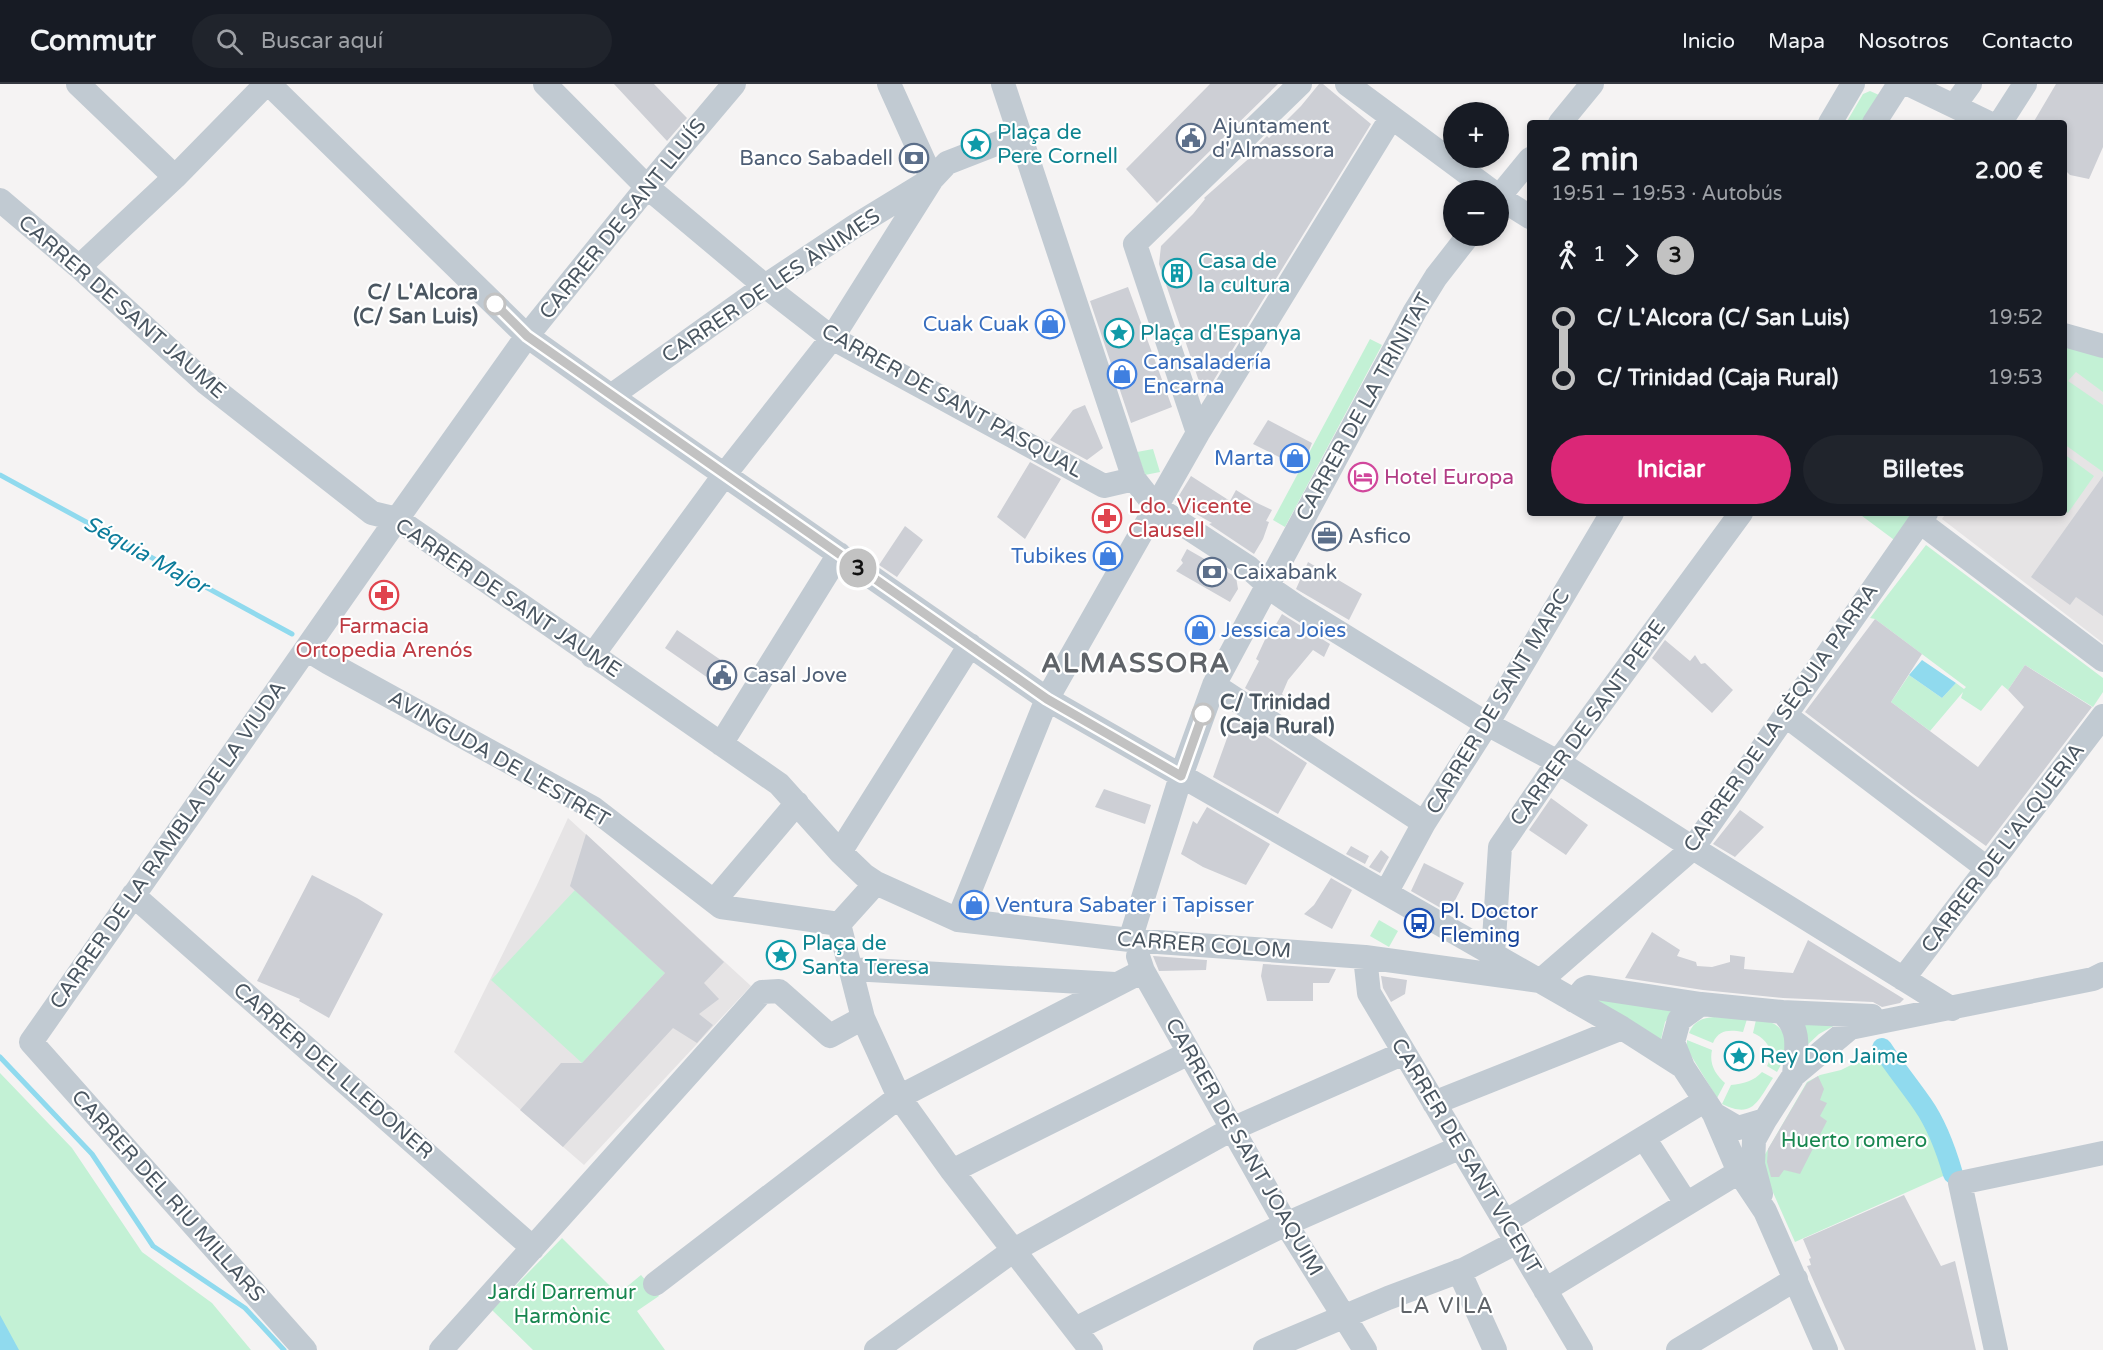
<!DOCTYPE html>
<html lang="es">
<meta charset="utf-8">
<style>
:root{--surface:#171b24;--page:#20242c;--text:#f1f3f6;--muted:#9ea1a6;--line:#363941;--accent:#db2777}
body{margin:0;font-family:"Varela Round",sans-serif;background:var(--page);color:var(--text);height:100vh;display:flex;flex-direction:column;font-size:22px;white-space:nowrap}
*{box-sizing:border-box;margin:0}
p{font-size:20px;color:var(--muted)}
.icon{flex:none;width:33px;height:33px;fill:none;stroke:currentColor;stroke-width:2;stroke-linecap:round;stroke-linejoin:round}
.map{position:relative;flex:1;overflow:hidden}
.sheet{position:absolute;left:1527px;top:36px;width:540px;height:396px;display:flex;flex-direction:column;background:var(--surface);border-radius:6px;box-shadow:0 3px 9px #0003}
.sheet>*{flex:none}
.badge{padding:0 12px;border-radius:20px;font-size:21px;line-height:39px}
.fabs{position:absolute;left:1443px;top:18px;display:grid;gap:12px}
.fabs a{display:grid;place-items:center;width:66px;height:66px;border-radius:50%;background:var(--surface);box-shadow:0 3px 9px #0003;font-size:30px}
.map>.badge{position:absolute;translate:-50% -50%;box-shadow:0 0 0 3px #fff}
.legs{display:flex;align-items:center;gap:9px;height:66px;padding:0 24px;font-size:20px}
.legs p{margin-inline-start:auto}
.head{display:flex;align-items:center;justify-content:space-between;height:102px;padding:0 24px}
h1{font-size:33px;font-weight:700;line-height:45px}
.button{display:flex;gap:12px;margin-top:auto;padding:12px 24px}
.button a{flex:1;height:69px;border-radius:36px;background:var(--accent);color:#fff;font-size:24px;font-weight:700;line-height:69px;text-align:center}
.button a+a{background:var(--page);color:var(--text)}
ul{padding:0 24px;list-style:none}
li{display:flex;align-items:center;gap:21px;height:60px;font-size:22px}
li i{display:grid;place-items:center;width:9px;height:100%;margin:0 8px;background:currentColor}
li i::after{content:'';width:15px;height:15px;margin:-8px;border:4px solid;border-radius:50%;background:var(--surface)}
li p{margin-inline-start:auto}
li:first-child i{background:linear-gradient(#0000 50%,currentColor 0)}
li:last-child i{background:linear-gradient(currentColor 50%,#0000 0)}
header{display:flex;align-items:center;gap:36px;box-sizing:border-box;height:84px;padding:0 30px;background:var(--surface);border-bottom:2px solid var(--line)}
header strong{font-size:28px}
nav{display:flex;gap:33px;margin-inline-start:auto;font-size:21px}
.search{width:420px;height:54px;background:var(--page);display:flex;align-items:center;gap:15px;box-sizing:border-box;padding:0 21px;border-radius:33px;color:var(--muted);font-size:22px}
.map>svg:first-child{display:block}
.education{fill:#e6e4e5}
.green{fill:#c3f1d5}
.water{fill:#90daee}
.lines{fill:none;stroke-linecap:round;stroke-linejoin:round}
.stream{stroke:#90daee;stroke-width:5}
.canal{stroke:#90daee;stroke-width:20}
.building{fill:#cdcfd5}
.minor{stroke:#c1cad2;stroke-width:24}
.line-1-casing{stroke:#fff;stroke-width:14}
.line-1{stroke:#c2c2c2;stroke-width:9}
.stop-1-dot{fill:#fff;stroke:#c2c2c2;stroke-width:3}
.labels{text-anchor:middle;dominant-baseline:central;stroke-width:4.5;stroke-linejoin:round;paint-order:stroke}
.service-label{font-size:21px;fill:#4e5e75;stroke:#fff;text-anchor:start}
.culture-label{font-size:21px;fill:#0d838f;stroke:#fff;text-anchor:start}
.street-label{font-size:21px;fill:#4a5661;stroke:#fff}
.stop-label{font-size:21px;font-weight:bold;fill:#4a5661;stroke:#fff;text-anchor:end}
.shop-label{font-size:21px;fill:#366cbe;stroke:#fff;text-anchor:end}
.hotel-label{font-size:21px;fill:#b23c85;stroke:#fff;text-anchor:start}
.health-label{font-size:21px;fill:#be3a42;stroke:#fff;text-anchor:start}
.transit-label{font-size:21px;fill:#164399;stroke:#fff;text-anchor:start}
.park-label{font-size:21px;fill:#17864f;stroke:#fff}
.water-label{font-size:22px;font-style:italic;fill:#0c7c9b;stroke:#fff}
.neighbourhood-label{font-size:22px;letter-spacing:1.5px;fill:#5f6368;stroke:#fff}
.district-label{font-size:27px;font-weight:bold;letter-spacing:1.5px;fill:#5f6368;stroke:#fff}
</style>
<header>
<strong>Commutr</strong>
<div class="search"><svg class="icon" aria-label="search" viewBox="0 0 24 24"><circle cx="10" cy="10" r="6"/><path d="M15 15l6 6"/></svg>Buscar aquí</div>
<nav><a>Inicio</a><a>Mapa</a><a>Nosotros</a><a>Contacto</a></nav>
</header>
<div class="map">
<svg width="2103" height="1266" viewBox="0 0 2103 1266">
<rect width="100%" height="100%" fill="#f5f3f3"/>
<path class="education" d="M2064,269L2103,273V559L1942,435L1946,429H2064Z
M568,734L751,902L584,1081L454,968L537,801Z"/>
<path class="green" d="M1870,7L1879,11L1866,39H1846L1863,10Z
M1370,255L1382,261L1285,443L1273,436Z
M2068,263L2103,273V308L2076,288L2068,297L2103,321V388L2064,360V269Z
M1153,365L1160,388L1145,391L1137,368Z
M2064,370L2094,392L2068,429L2064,426Z
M1858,429H1910L1907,446L1897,458Z
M1926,461L2103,594V608L2093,623L2025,581L2008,606L2002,601L1981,627L1961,614L1963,608L1930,647L1891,618L1909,591L1942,614L1956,599L1964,605L1966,603L1875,535L1870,534Z
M575,806L665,889L582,979L491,896Z
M1379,836L1398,847L1389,863L1370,852Z
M1585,911L1681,920L1665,938L1660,960Z
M1796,932L1846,935L1819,950L1803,965Z
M1714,933L1747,935L1743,948C1730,946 1719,945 1713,959L1689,949C1694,937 1702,934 1714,933Z
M1756,936C1774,938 1777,939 1787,954L1783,977L1777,988L1767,982C1775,967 1767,955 1753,949Z
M1687,956L1712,966C1709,980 1715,990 1725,999L1717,1014L1687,965Z
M1865,974L1890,982L1899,1002L1917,1018L1921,1025L1950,1089L1795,1158L1760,1079L1807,998L1820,991L1841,986Z
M1762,988L1773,994C1757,1018 1753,1035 1722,1020L1731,1001C1743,1000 1754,997 1762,988Z
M0,989L72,1064L142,1168L212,1219L251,1266H0Z
M562,1154L618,1210L641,1191L659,1212L637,1227L665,1266H533L492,1226Z"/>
<path class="water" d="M1922,576L1956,599L1942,614L1909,591Z
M0,1231L19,1266H0Z"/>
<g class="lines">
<path class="stream" d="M0,391L292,550
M0,973L92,1070L153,1162L245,1224L284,1266"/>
<path class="canal" d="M1882,964C1895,984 1910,1002 1923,1021C1937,1041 1946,1066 1953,1090"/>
</g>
<path class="building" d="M614,0H654L687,34L667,57Z
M1210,0H1278L1157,119L1126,85Z
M1319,0H1323L1371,40L1204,312L1159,180L1161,162L1193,130L1205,115L1204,114L1254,70L1251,68L1267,52L1269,54L1301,22Z
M2056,0H2103V63L2089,95L2070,91L2064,85V39H2033Z
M1128,203L1172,323L1131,339L1090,217Z
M1085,321L1103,364L1087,376L1050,356L1073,326Z
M1268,336L1312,359L1306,374L1298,371L1295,381L1253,360Z
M1030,378L1061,395L1025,455L997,433Z
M1191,392L1230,417L1236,406L1255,418L1272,426L1266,437L1269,438L1263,455L1254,470L1209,440L1212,439L1175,418Z
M2103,392V532L2076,513L2070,521L2031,493Z
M905,442L923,456L897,493L879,481Z
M1187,465L1236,493L1238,505L1230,518L1176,487L1183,479L1181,476Z
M1308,478L1362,510L1349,536L1296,505Z
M1282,530L1330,560L1324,573L1313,566L1288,596L1282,610L1288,615L1280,627L1245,604L1259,577L1256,575L1268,549L1275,542Z
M1875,535L1922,570L1891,618L1978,683L2024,623L2008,606L2025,581L2092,623L1986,762L1913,710L1805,628Z
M677,546L734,585L721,603L665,564Z
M1665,556L1690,577L1695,571L1701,580L1705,579L1733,606L1712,629L1652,574Z
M1235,632L1307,679L1278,730L1213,693Z
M1104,705L1151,721L1145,740L1095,723Z
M1551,714L1588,741L1566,771L1529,746Z
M1207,723L1270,760L1246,801L1203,783L1181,770L1193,737L1197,740Z
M1740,726L1764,743L1735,773L1713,760Z
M586,750L724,878L704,899L719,915L699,930L713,941L697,959L673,944L563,1063L520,1026L561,979H582L665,889L570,802Z
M1351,762L1369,772L1365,780L1346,770Z
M1381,766L1389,773L1380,789L1369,783Z
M1424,779L1464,799L1452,822L1449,821L1446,827L1411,807Z
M312,791L357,814L383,830L329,934L299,917L300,915L257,897Z
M1331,794L1352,806L1332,845L1304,830L1314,821Z
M1652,848L1680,866L1677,872L1696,878L1697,882L1712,883L1730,878V871L1745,873L1744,885L1793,889L1808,856L1904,915L1900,919L1882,923L1873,918L1783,914L1703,906L1625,894Z
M1153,872L1207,876L1206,886L1159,887Z
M1263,880L1336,885L1329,899H1313V917H1267L1261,892Z
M1381,892L1407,896L1405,910L1391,918L1383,904Z
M1818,992L1824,1005L1820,1016L1827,1019L1820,1032L1827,1037L1800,1090L1784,1086L1779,1093H1771L1767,1078L1768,1065L1807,999Z
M1904,1111L1941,1182L1955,1177L1976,1266H1845L1825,1223L1807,1182L1811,1181L1809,1175L1811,1174L1803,1155Z"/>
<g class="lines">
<path class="minor" d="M78,0L175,93
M269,0L527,252L611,312L1047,615L1622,944L1683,983
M545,0L647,103L765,202L832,254L1104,402L1134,395
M889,0L932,95
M1003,0L1134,395L1156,423L1248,483L1277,509L1296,522L1487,640L1558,678L1693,764L1952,925
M1347,0L1490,106
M1908,0L1989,39
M1954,22L1970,0
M1560,39L1592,0
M1830,39L1853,0
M1874,39L1899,0
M2000,39L2025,0
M1498,113L1530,133
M1498,114L1530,75
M0,116L79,183L205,298L372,429L397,435L779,700L840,768L864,791L876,799L958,836L1130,856L1365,873L1540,897
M79,183L175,93L266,0
M2064,251L2103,262
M611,312L765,202L855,142L927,98
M1198,349L1135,160L1300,0
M1920,438L2103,576
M306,565L329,579L593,724L721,823L839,840L863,934L899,1013L952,1087L1091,1266
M592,572L725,390L832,254L932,95L947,79L1019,51
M1214,601L1424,739
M1785,631L1988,785
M721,660L839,470
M840,768L970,561
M1386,809L1424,739L1487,640L1612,429
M133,811L533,1164
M714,817L797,719
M958,836L1047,615L1198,349L1391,34
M839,840L876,799
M1130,856L1181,692L1214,601L1415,227L1436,193L1468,152
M1493,870L1500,763L1558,678L1741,429
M1138,872L1143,887L1286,1140L1365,1266
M1365,873L1369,909L1581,1266
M852,885L1115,900
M1903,895L2103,632
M1540,897L1693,764L1926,429
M1574,917L1584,905L1589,903L1701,920
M1782,928L1872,932
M1794,991C1796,966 1802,946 1782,928L1701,920L1679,936L1673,958L1683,983L1714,1030L1738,1044L1765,1036L1794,991L1850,944L2093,895L2103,890
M1434,1019L1622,944
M1714,1030L1739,1088L1765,1127L1826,1266
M1644,1054L1686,1119
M952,1087L1189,969
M1761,1110L1753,1080L1754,1056L1765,1036
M1505,1138L1704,1017
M1459,1187L1495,1266
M655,1200L899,1013L1143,887
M1545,1206L1739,1088
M1075,1245L1286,1140L1461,1063
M305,1266L31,958L397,435L527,252L647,103L734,0
M441,1266L762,908L779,907L830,952L863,934
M876,1266L1014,1166L1232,1045L1404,969
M1265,1266L1388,1214L1465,1185L1517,1158
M1678,1266L1796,1195
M1996,1266L1960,1099L2103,1069"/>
</g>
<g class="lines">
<g class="line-1-casing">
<path id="line-1" d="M495,220L527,252L1047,615L1181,692L1203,630"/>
</g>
<use href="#line-1" class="line-1"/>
</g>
<defs>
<g id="civic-ring" transform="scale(1.5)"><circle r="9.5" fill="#fff" stroke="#5c6f8a" stroke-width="1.5"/><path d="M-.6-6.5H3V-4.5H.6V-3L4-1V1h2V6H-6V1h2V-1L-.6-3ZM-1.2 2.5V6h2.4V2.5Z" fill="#5c6f8a"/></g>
<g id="sight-ring" transform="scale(1.5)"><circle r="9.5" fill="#fff" stroke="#0f9aa8" stroke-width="1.5"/><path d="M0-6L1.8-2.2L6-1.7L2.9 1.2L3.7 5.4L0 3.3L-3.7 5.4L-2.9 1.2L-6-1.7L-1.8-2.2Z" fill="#0f9aa8"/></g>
<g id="bank-ring" transform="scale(1.5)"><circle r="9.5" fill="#fff" stroke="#5c6f8a" stroke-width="1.5"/><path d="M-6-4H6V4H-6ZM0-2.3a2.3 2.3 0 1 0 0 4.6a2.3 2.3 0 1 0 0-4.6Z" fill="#5c6f8a"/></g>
<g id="building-ring" transform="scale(1.5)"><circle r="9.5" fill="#fff" stroke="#0f9aa8" stroke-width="1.5"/><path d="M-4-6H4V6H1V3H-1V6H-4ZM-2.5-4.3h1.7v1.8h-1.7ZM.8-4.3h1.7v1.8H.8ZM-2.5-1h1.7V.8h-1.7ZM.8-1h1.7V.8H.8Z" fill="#0f9aa8"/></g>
<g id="shop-ring" transform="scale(1.5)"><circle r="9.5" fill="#fff" stroke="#3f7fe0" stroke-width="1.5"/><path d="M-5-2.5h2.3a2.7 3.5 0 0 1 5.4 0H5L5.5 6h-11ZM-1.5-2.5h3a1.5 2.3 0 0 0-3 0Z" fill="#3f7fe0"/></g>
<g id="hotel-ring" transform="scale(1.5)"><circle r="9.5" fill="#fff" stroke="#d1479c" stroke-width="1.5"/><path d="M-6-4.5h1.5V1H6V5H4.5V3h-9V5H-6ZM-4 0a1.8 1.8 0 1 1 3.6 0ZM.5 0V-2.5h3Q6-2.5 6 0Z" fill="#d1479c"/></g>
<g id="pharmacy-ring" transform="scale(1.5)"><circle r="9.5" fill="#fff" stroke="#e0444e" stroke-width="1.5"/><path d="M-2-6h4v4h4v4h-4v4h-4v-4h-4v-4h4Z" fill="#e0444e"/></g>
<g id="office-ring" transform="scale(1.5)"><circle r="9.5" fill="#fff" stroke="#5c6f8a" stroke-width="1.5"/><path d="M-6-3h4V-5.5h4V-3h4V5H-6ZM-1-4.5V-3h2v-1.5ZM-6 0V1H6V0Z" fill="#5c6f8a"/></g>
<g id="bus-ring" transform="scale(1.5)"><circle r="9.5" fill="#fff" stroke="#1a4fb4" stroke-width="1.5"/><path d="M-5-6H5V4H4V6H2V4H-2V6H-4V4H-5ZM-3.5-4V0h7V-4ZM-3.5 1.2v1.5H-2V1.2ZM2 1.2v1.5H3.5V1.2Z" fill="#1a4fb4"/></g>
</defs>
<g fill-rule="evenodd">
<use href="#civic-ring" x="1191" y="54"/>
<use href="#sight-ring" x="976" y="60"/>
<use href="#bank-ring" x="914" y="74"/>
<use href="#building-ring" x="1177" y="189"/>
<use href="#shop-ring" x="1050" y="240"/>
<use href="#sight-ring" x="1119" y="249"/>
<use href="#shop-ring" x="1122" y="290"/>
<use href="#shop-ring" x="1295" y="374"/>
<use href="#hotel-ring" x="1363" y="393"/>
<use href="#pharmacy-ring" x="1107" y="434"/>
<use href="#office-ring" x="1327" y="452"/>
<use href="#shop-ring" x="1108" y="472"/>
<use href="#bank-ring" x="1212" y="488"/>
<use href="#pharmacy-ring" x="384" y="511"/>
<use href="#shop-ring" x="1200" y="546"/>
<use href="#civic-ring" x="722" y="591"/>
<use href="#shop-ring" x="974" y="821"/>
<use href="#bus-ring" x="1419" y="839"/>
<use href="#sight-ring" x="781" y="871"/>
<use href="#sight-ring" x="1739" y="972"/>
</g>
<g class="stop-1-dot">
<circle cx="495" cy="220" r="10"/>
<circle cx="1203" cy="630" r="10"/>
</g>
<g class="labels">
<g class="service-label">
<text x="1212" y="42">Ajuntament<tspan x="1212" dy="24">d'Almassora</tspan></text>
<text x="893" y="74" text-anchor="end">Banco Sabadell</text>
<text x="1348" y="452">Asfico</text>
<text x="1233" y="488">Caixabank</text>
<text x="743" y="591">Casal Jove</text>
</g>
<g class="culture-label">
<text x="997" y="48">Plaça de<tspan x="997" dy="24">Pere Cornell</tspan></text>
<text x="1198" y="177">Casa de<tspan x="1198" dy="24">la cultura</tspan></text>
<text x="1140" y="249">Plaça d'Espanya</text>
<text x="802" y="859">Plaça de<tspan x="802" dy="24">Santa Teresa</tspan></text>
<text x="1760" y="972">Rey Don Jaime</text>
</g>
<g class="street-label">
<text transform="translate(623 135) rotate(-51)">CARRER DE SANT LLUÍS</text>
<text transform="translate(771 202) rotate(-34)">CARRER DE LES ÀNIMES</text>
<text transform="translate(122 223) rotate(41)">CARRER DE SANT JAUME</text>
<text transform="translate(952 317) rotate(29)">CARRER DE SANT PASQUAL</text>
<text transform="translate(1364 323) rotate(-61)">CARRER DE LA TRINITAT</text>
<text transform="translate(508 514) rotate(34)">CARRER DE SANT JAUME</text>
<text transform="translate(1498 618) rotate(-59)">CARRER DE SANT MARC</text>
<text transform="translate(1781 634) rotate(-55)">CARRER DE LA SÈQUIA PARRA</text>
<text transform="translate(1588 639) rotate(-54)">CARRER DE SANT PERE</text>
<text transform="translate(499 675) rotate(30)">AVINGUDA DE L'ESTRET</text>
<text transform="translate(168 761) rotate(-55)">CARRER DE LA RAMBLA DE LA VIUDA</text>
<text transform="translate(2003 764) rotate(-53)">CARRER DE L'ALQUERIA</text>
<text transform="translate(1204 861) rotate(4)">CARRER COLOM</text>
<text transform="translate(333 987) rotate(41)">CARRER DEL LLEDONER</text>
<text transform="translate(1244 1063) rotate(60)">CARRER DE SANT JOAQUIM</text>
<text transform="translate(1466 1072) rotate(59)">CARRER DE SANT VICENT</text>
<text transform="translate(168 1112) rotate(48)">CARRER DEL RIU MILLARS</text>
</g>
<g class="stop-label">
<text x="478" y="208">C/ L'Alcora<tspan x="478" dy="24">(C/ San Luis)</tspan></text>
<text x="1220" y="618" text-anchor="start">C/ Trinidad<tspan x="1220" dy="24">(Caja Rural)</tspan></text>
</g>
<g class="shop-label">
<text x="1029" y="240">Cuak Cuak</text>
<text x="1143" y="278" text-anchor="start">Cansaladería<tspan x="1143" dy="24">Encarna</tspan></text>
<text x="1274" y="374">Marta</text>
<text x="1087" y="472">Tubikes</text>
<text x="1221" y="546" text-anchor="start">Jessica Joies</text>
<text x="995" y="821" text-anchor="start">Ventura Sabater i Tapisser</text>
</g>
<g class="hotel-label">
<text x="1384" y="393">Hotel Europa</text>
</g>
<g class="health-label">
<text x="1128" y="422">Ldo. Vicente<tspan x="1128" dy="24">Clausell</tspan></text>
<text x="384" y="542" text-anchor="middle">Farmacia<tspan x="384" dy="24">Ortopedia Arenós</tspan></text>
</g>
<g class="transit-label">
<text x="1440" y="827">Pl. Doctor<tspan x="1440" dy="24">Fleming</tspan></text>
</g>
<g class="park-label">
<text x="1854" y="1056">Huerto romero</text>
<text x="562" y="1208">Jardí Darremur<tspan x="562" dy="24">Harmònic</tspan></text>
</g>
<g class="water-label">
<text transform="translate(146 471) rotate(29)">Séquia Major</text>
</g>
<g class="neighbourhood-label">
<text x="1447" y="1222">LA VILA</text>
</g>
<g class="district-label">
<text x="1136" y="579">ALMASSORA</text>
</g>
</g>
</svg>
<div class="fabs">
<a>+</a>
<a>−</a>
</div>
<b class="badge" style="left:858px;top:484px;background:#c2c2c2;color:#111">3</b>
<section class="sheet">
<div class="head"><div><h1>2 min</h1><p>19:51 – 19:53 · Autobús</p></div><b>2.00 €</b></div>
<div class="legs"><svg class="icon" aria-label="walk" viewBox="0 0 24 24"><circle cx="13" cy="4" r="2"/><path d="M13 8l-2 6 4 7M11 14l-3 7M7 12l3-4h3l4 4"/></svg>1<svg class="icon" aria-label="forward" viewBox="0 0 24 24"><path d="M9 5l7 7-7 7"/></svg><b class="badge" style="background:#c2c2c2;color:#111">3</b></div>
<ul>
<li><i style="color:#c2c2c2"></i><b>C/ L'Alcora (C/ San Luis)</b><p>19:52</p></li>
<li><i style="color:#c2c2c2"></i><b>C/ Trinidad (Caja Rural)</b><p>19:53</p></li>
</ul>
<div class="button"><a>Iniciar</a><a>Billetes</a></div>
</section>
</div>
